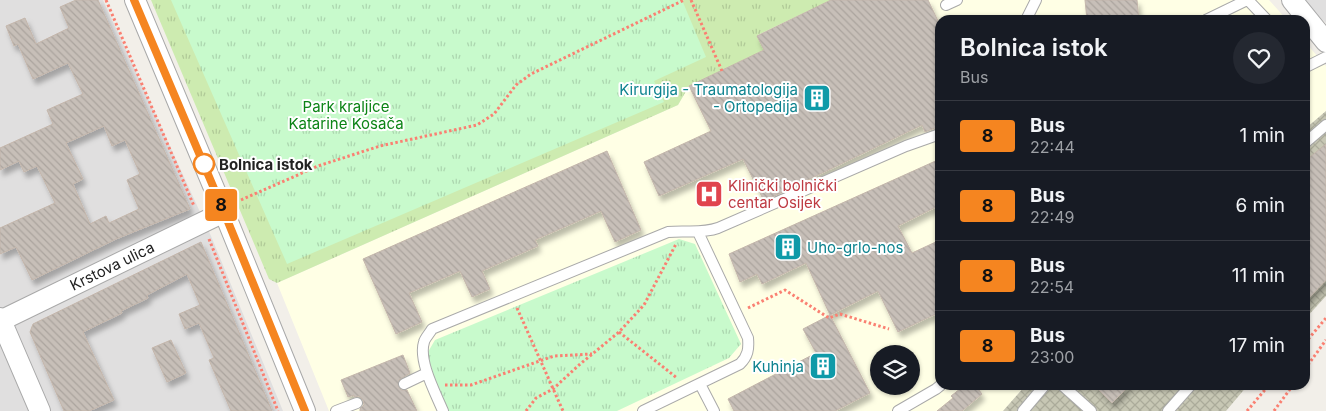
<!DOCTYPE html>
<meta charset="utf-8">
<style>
:root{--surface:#171b24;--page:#242831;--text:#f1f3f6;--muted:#9ea1a6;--line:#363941}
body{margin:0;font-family:Inter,sans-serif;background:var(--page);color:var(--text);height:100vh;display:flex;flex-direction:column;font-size:19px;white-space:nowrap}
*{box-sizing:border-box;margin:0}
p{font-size:16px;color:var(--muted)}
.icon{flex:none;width:28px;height:28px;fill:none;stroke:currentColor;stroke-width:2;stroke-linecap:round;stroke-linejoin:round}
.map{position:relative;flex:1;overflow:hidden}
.drawer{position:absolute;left:935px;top:15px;width:375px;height:375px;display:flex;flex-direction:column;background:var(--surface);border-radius:15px;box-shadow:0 1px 4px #0004}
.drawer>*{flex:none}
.badge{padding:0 10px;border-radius:4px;font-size:18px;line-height:32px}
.controls{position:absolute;left:870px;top:345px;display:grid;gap:10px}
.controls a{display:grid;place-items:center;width:50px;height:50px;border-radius:50%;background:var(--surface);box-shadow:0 1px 4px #0004;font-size:25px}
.map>.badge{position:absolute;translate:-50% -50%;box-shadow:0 0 0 2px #fff}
.round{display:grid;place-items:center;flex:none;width:52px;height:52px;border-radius:26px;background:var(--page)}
.headline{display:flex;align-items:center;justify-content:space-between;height:85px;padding:0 25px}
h1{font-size:24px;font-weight:600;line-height:38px}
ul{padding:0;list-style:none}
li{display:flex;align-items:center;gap:15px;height:70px;padding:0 25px;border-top:1px solid var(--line)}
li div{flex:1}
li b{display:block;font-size:19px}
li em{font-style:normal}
li .badge{min-width:55px;font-weight:700;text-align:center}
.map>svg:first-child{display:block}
.residential{fill:#e0dfdf}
.education{fill:#ffffe5;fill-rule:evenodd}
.construction{fill:url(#construction-cross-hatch)}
.grass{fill:url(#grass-tufts)}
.park{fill:url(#park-tufts)}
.building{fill:url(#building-back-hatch);stroke:#c4b6ab;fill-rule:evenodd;filter:url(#shadow)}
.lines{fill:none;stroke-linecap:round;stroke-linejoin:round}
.lane-casing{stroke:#a9a9a9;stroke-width:12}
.street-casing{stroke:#a9a9a9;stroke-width:22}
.path{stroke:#fa8072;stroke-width:3;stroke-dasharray:2.5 2.5;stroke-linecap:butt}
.lane{stroke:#fff;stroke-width:10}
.street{stroke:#fff;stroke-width:20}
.line-casing{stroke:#fff;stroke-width:11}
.line{stroke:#f58520;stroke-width:8}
.stop-dot{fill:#fff;stroke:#f58520;stroke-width:2.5}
.labels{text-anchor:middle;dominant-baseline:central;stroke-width:4;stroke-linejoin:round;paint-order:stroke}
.culture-label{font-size:15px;fill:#0d838f;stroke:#fff;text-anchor:end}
.park-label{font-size:15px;fill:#0c8416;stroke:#fff}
.stop-label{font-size:15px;font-weight:bold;fill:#222;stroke:#fff;text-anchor:start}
.health-label{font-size:15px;fill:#be3a42;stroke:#fff;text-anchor:start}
.street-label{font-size:15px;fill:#222;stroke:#fff}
</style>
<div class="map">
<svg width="1326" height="411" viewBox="0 0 1326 411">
<defs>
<pattern id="construction-cross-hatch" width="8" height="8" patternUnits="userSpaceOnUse" patternTransform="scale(1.25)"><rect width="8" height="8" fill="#c7c7b4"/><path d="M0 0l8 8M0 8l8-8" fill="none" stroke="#abab9a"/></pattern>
<pattern id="grass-tufts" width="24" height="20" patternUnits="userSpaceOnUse" patternTransform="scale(1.25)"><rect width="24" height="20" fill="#cdebb0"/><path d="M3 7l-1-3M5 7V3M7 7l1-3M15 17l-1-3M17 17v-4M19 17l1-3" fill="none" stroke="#b0c997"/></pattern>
<pattern id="park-tufts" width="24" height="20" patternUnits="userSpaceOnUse" patternTransform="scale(1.25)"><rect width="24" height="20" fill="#c8facc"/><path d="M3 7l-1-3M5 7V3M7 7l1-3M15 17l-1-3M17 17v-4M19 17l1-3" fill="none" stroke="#acd6af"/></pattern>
<pattern id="building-back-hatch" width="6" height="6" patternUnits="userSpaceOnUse" patternTransform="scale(1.25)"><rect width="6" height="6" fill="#c7bfb8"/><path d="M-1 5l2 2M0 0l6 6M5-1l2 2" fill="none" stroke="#aba49e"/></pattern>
<filter id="shadow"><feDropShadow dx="3" dy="5.5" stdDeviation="2.5" flood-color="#0004"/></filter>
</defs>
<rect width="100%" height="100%" fill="#f2efe9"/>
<path class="residential" d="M0,0H103L211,236L283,411H0Z
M1306,0H1326V23L1312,10Z"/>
<path class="education" d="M831,0H1269L1287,20H940V385H1026L1003,411H329L277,283L678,105L689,86L757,36ZM879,354H911V386H879Z
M1305,42L1326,66V111L1305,129Z"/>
<path class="construction" d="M1326,111V296L1305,319V129Z
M1026,385H1248L1226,411H1003Z"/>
<path class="grass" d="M151,0H831L758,35L764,50L689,86L678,105L277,283L269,279Z"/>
<path class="park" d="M171,0H682L706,57L654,81L664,102L287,264Z
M679,239L695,244L741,344L729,358L617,411H445L425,357L435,340Z"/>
<path class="building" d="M76,0H98L190,209L116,239L32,280L16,247L0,254V228L55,203L37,166L24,172L19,161L0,170V148L53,124L47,110L83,94L68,63L33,79L18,44L14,46L6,26L25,18L36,44L69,28L60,7ZM104,126L112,146L125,140L140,174L127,180L139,209L109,223L106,216L90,224L73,184L83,179L66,143Z
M831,0H928L940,25V126L925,132L922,125L764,201L743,159L659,196L644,162L711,131L689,86L764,50L757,36Z
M1085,0H1137L1139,20H1087Z
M1326,144V280L1305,302V161Z
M607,151L641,230L615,242L601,211L535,240L538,246L482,271L490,289L472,297L460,271L409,293L422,322L396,334L363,259Z
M940,159V205L898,226L912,253L940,240V312L898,332L878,291L830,315L806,263L762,284L757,274L740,282L729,254Z
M201,242L272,411H231L209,360L214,358L199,323L185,329L179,314L200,305L187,274L147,295L148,298L121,311L122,313L83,332L114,400L89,411H64L30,332L33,324Z
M830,315L870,393L835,411H734L728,399L816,353L803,329Z
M171,340L186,373L167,382L152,348Z
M403,355L410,373L399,380L398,386L401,390H407L417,411H360V409L364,405L363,400L359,396L354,397V395L348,397L341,380Z
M965,385H975L982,394L962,411H937L953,398L951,396Z
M1094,385H1130L1112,403Z"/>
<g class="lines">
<g class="lane-casing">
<path id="lane" d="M1248,0L1267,20
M946,5L957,0
M1026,20L1036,0
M1206,20L1247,0
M1305,65L1306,67L1326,57
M1305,143L1326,125
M404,384L427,373
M700,384L714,411
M1062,385L1091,411
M336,411L357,403
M443,411C436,394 418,361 424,342C425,338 430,333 432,329L668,232C685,230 701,234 718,228L906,146L940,134
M643,411L740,364C748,356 749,349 748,338L698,232
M898,411L936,389L941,385
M1023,411L1045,385
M1168,411L1191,385"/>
</g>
<g class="street-casing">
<path id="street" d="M135,0L224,212L305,411
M1292,0L1326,42
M0,318L40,411
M0,321L224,212"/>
</g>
<path class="path" d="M106,0L194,206
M691,0L722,71
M241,200L318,166L380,146L477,125L494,114L516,85L531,74L684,0
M209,239L278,411
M517,308L563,411
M748,308L785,290L829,318L840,314L889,329
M619,332L677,378
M1305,343L1326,318
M1305,369L1326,340
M445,385H471L554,356L592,354
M526,411L536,398L553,389L579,365L619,332L644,305L676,244
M1247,411L1269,385
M1274,411L1293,385"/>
<use href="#lane" class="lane"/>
<use href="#street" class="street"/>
</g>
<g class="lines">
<g class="line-casing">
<path id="line" d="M134,0L224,212L305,411"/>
</g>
<use href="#line" class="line"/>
</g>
<defs>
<g id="building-square" transform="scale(1.4375)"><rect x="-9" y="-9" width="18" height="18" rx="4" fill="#0f9aa8" stroke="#fff"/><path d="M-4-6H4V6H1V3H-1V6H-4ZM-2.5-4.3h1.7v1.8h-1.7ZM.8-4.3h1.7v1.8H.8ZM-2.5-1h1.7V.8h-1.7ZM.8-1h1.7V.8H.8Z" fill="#fff"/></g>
<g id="hospital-square" transform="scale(1.4375)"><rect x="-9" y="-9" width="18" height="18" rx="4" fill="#e0444e" stroke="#fff"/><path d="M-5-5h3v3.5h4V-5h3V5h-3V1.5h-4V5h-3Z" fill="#fff"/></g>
</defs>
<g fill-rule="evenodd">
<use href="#building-square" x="817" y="98"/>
<use href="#hospital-square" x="709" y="194"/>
<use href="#building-square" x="788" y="247"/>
<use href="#building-square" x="823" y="366"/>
</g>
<circle class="stop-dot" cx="204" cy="164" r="10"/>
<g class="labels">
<g class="culture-label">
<text x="798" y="89">Kirurgija - Traumatologija<tspan x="798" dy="17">- Ortopedija</tspan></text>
<text x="807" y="247" text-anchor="start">Uho-grlo-nos</text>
<text x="804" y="366">Kuhinja</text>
</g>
<g class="park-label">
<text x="346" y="106">Park kraljice<tspan x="346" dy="17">Katarine Kosača</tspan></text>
</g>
<g class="stop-label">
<text x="219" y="164">Bolnica istok</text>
</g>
<g class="health-label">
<text x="728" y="185">Klinički bolnički<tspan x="728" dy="17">centar Osijek</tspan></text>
</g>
<g class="street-label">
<text transform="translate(112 266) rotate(-26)">Krstova ulica</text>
</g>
</g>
</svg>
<div class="controls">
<a><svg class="icon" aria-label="layers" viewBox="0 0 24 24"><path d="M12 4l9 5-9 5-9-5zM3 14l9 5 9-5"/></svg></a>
</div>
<b class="badge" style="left:221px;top:205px;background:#f58520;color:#111">8</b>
<section class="drawer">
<div class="headline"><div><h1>Bolnica istok</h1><p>Bus</p></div><a class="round"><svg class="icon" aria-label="heart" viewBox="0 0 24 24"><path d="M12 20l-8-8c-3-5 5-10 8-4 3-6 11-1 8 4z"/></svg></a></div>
<ul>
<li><span class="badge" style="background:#f58520;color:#111">8</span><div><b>Bus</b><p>22:44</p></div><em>1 min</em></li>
<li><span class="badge" style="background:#f58520;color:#111">8</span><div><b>Bus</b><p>22:49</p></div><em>6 min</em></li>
<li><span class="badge" style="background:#f58520;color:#111">8</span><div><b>Bus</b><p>22:54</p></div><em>11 min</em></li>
<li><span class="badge" style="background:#f58520;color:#111">8</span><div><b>Bus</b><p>23:00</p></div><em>17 min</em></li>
</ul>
</section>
</div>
